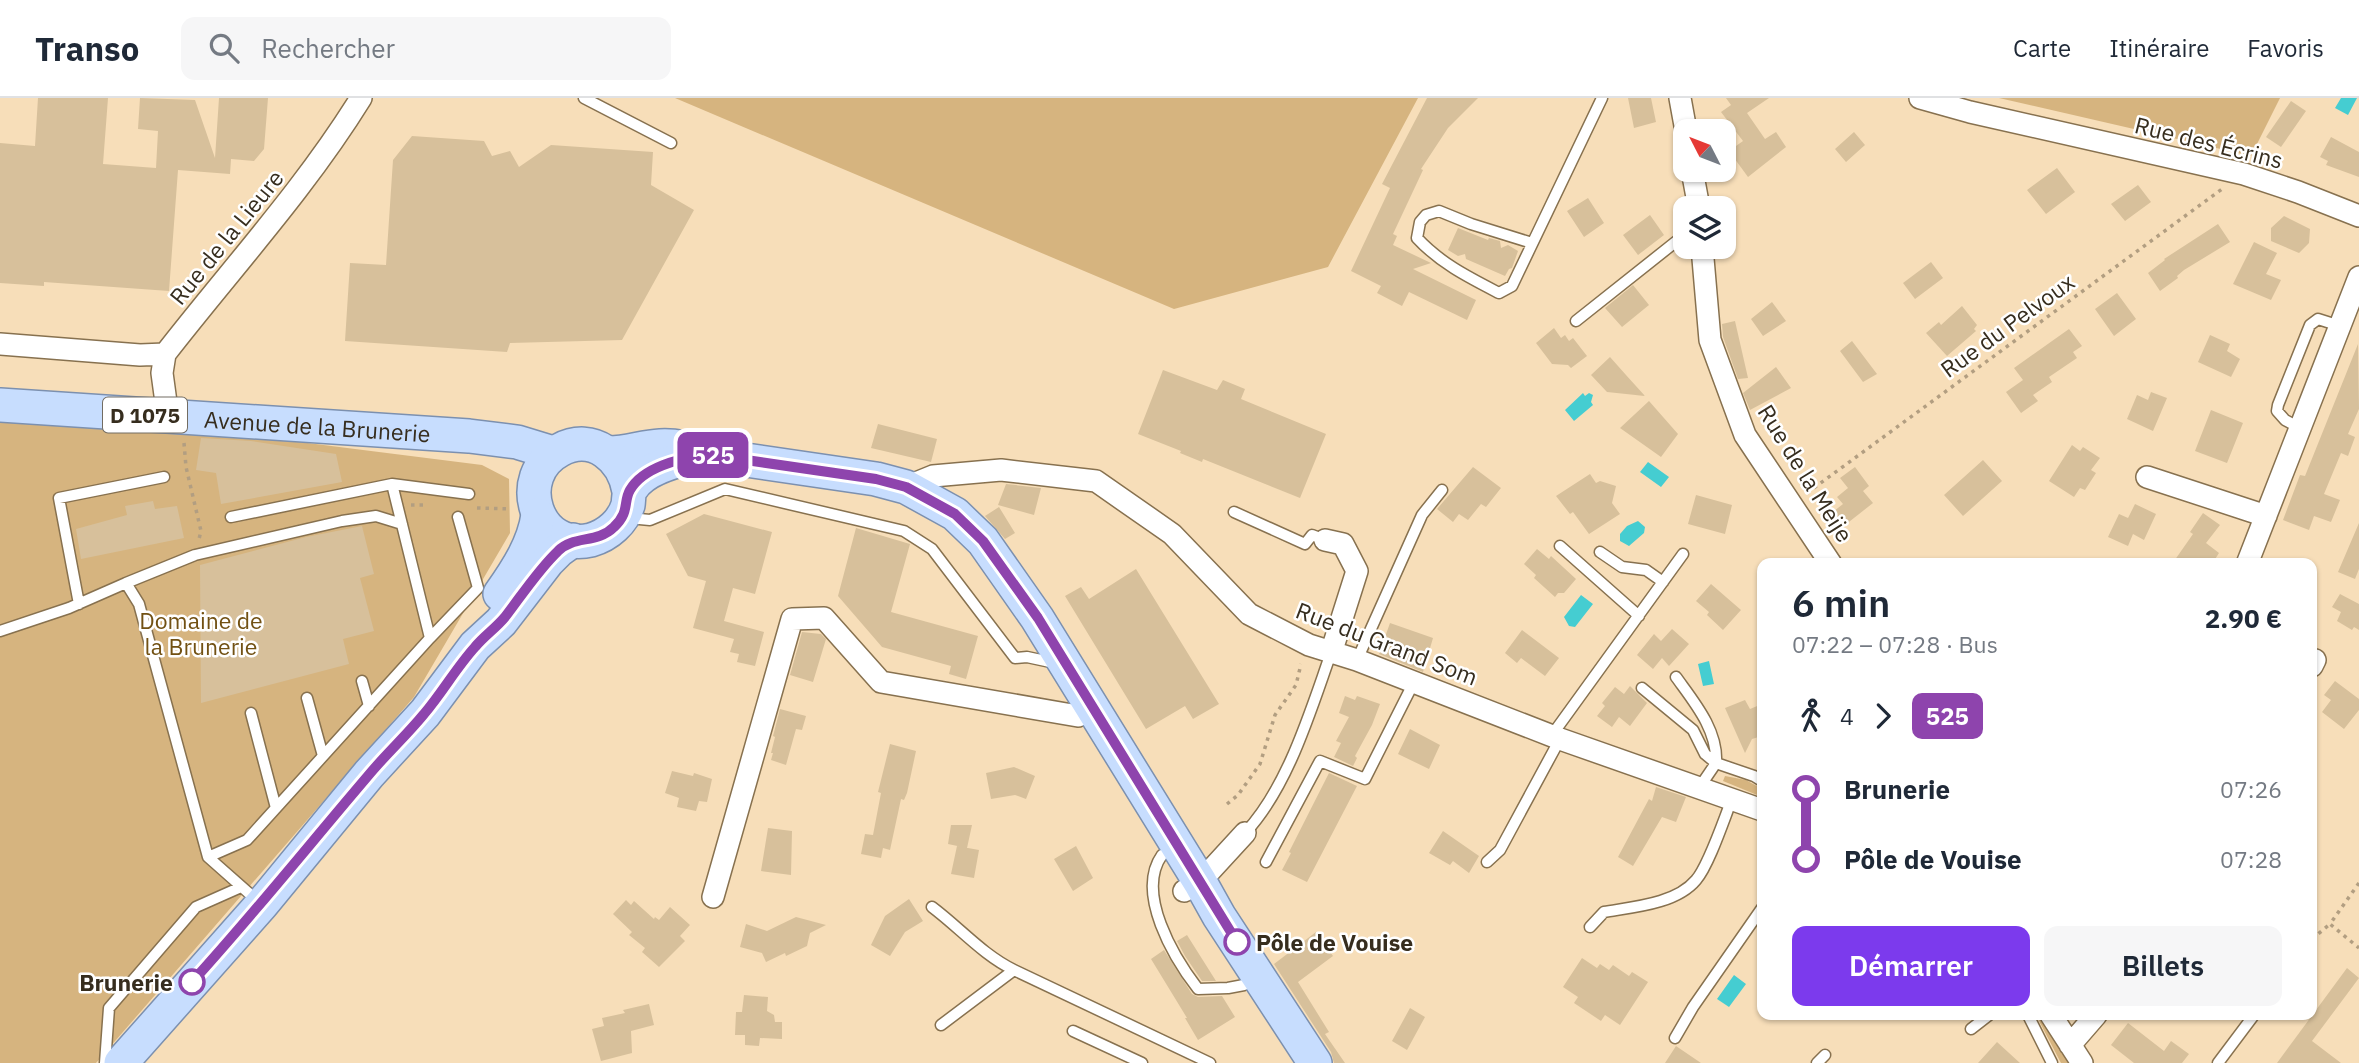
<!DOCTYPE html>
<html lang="fr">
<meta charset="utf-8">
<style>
:root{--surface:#fff;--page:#f6f6f7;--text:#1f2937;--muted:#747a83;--line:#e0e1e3;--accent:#7c3aed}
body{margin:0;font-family:"IBM Plex Sans",sans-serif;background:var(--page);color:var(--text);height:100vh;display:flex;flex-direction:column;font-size:26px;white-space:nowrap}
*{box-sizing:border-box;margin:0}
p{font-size:23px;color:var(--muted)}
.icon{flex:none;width:38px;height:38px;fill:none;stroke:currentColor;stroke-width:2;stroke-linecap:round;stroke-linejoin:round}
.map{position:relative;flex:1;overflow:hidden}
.details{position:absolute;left:1757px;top:460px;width:560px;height:462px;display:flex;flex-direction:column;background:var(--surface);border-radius:14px;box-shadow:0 2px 5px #0004}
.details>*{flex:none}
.badge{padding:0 14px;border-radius:10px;font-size:24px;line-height:46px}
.needle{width:46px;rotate:312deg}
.tools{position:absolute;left:1673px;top:21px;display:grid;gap:14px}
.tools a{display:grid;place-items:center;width:63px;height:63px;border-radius:14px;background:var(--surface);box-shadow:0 2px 5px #0004;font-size:35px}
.map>.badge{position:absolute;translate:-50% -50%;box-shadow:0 0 0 4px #fff}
.legs{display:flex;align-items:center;gap:10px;height:77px;padding:0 35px;font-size:23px}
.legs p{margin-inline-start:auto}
.head{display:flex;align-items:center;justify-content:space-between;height:119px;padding:0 35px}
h1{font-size:38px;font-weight:600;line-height:52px}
.action{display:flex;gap:14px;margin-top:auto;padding:14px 35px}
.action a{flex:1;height:80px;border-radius:14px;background:var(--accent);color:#fff;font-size:28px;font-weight:600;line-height:80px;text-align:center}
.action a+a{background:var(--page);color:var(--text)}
ul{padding:0 35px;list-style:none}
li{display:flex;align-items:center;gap:24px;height:70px;font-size:26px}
li i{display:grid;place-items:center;width:10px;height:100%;margin:0 9px;background:currentColor}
li i::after{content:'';width:18px;height:18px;margin:-9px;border:5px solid;border-radius:50%;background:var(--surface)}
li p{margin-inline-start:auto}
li:first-child i{background:linear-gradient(#0000 50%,currentColor 0)}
li:last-child i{background:linear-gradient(currentColor 50%,#0000 0)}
header{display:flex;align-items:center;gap:42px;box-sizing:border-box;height:98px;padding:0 35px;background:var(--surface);border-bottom:2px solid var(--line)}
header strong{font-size:33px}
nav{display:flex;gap:38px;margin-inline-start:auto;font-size:24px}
.search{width:490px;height:63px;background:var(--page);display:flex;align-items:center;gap:18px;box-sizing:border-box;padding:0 24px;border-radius:14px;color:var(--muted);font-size:26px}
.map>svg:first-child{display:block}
.green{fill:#d6b47f}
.water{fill:#45cdd1}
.building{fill:#d7c09b}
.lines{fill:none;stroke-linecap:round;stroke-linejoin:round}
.lane-casing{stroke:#87714f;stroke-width:13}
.street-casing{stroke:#87714f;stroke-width:24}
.primary-casing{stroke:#7c90af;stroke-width:36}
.path{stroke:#b29e81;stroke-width:3.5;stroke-dasharray:3.5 5;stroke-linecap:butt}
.lane{stroke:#fff;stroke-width:10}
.street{stroke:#fff;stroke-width:21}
.primary{stroke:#c7ddfe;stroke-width:33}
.line-1-casing{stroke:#fff;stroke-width:16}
.line-1{stroke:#8e44ad;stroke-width:10}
.stop-1-dot{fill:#fff;stroke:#8e44ad;stroke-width:3.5}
.labels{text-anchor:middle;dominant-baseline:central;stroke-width:5;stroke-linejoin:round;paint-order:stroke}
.shield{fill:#fff;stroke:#726c62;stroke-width:2}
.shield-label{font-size:21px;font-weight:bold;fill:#362d1e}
.street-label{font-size:23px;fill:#362d1e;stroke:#fff}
.park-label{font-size:23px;fill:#725113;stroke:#fff}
.stop-label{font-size:23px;font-weight:bold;fill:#362d1e;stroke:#fff;text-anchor:start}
</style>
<header>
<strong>Transo</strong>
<div class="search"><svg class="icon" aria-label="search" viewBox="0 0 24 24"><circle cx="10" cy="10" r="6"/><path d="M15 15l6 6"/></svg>Rechercher</div>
<nav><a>Carte</a><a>Itinéraire</a><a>Favoris</a></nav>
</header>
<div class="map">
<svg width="2359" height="965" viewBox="0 0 2359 965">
<rect width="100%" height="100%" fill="#f7deb9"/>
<path class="green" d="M675,0H1418L1328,169L1174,211Z
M1999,0H2280L2251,58Z
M0,319L221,334L482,367L509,381L510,435L414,599L96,965H0Z
M1725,678L1746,682L1762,691V699L1723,683Z
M2036,917H2043L2073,965H2061Z"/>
<path class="water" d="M2341,0H2357L2348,17L2335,10Z
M1583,295L1585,298L1589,295L1593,297L1591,304L1593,307L1574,323L1565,312Z
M1648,364L1669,379L1661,389L1640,374Z
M1638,423L1645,429L1644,435L1629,448L1620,443V436L1627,428Z
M1581,497L1593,506L1575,529L1569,528L1564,519Z
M1709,563L1714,586L1703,588L1698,566Z
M1734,877L1746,886L1729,909L1717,901Z"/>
<path class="building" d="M38,0H108L103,66L156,70L158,33L138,31L140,0L195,2L215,60L219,0H268L264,51L254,63L231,61L230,76L178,72L169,193L44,184V188L0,185V45L35,48Z
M1427,0H1478L1448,30L1421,71L1423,72L1393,136L1397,138L1393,147L1431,165L1413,171L1476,202L1467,222L1409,194L1402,208L1377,195L1381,188L1351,173L1390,90L1382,86Z
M1628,0H1651L1656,24L1634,30Z
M1726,0H1769L1747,15L1765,41L1776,34L1786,49L1748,79L1729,53L1743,43L1721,14L1731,7Z
M2291,3L2306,13L2281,49L2266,39Z
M1854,34L1865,47L1846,64L1835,51Z
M412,38L484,43L492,58L510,53L519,69L551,47L653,54L651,87L694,112L622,242L510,245L507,254L345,243L350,165L386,167L393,62Z
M2331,39L2359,54V79L2326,67L2328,63L2320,59Z
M2057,70L2075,94L2046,116L2027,92Z
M2138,87L2151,104L2125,123L2111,106Z
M1588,100L1604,125L1584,139L1567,113Z
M1650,117L1664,137L1638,157L1623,137Z
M2284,118L2310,131L2309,145L2299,155L2271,143V130Z
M2218,126L2230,144L2184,172L2177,178L2178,180L2160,193L2148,175L2165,162L2164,161Z
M1458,130L1488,142L1489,140L1500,143L1501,150L1508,147L1518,153L1512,170L1509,171L1505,178L1466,161L1465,156L1458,158L1448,152Z
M2254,144L2277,155L2266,176L2281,182L2271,202L2233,186Z
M1931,164L1943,180L1915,201L1903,185Z
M1633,187L1649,207L1622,229L1605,210Z
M2117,195L2136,221L2114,238L2095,211Z
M1772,204L1786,223L1763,238L1751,221Z
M1962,208L1977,227L1974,231L1976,233L1947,258L1926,235L1939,224L1941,227Z
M1735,223L1748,280L1738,281L1723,239L1722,226Z
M1554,230L1561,240L1565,237L1569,243L1573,240L1587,258L1571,270L1568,267L1552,266L1536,245Z
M2069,231L2082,248L2073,254L2077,260L2049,279L2052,284L2033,297L2038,303L2021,315L2006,294L2023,282L2014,270Z
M2210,237L2230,246L2227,253L2240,261L2231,279L2198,264Z
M1852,243L1877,276L1863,284L1840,253Z
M2358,246L2359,311L2348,336L2355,339L2348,358L2341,355L2324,396L2340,402L2331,424L2314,418L2309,432L2283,422L2300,377L2305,378Z
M1610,259L1626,277L1645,298L1607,294L1591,277Z
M1776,269L1791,290L1750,312L1743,295Z
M1163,272L1217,292L1223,282L1245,291L1241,301L1326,336L1300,400L1203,361L1202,364L1180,355L1181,353L1138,336Z
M2151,294L2167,300L2153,333L2127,321L2137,297L2148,302Z
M1649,303L1678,336L1661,359L1620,330Z
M2211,312L2243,325L2227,365L2195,353Z
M878,326L937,341L931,364L871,350Z
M201,340L251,343L336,356L342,384L221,406L216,375L196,372Z
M2072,347L2080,353L2083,349L2100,360L2091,372L2096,375L2085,392L2080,390L2074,399L2049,383Z
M1983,362L2002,383L1963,418L1944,397Z
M1473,369L1501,390L1486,409L1481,406L1468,422L1459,416L1453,424L1437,411Z
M1855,369L1869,388L1863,393L1873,405L1840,431L1829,417L1843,406L1837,399L1848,390L1840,380Z
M1590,376L1596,385L1600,383L1616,388L1612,405L1620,416L1589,436L1573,414L1570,416L1556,398Z
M1006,386L1041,390L1034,417L998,407Z
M1696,397L1732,407L1725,436L1688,426Z
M153,403L155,411L177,408L184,440L81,461L76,431L127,417L125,408Z
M2135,406L2156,416L2144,442L2133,436L2128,448L2108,439L2119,416L2128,420Z
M999,409L1015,435L1005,441L985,418Z
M2203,415L2220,427L2206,445L2219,455L2212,466H2172L2193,436L2190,434Z
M704,416L772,434L755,496L733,490L724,523L764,534L755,568L737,564L739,556L730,554L734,541L693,530L706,483L688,478L666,436Z
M2359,425V471L2355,481L2338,474Z
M362,428L374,476L360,480L374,533L343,541L349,566L201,605L200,467L306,439Z
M856,430L910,446L891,514L978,538L966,581L949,576L951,568L882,549L838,498Z
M1537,451L1549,461L1551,458L1576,481L1564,495H1558L1555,499L1534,480L1536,477L1524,466Z
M1136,471L1219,606L1193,621L1185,608L1146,631L1065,498L1081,489L1089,501Z
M1711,486L1741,512L1723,532L1707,517L1709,514L1696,503Z
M2340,496L2359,506V532L2354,529L2352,532L2337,523L2341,514L2332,509Z
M1390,525L1433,540L1423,574L1379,556Z
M1672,531L1689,546L1669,568L1662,560L1653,571L1637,557L1654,536L1661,543Z
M1522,532L1559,560L1545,578L1521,560L1517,565L1505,555Z
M802,534L821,536L826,541L813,584L790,577Z
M2335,583L2359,601V612L2344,631L2322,614L2331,602L2324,597Z
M1630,588L1647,605L1630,628L1619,619L1612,629L1597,618L1605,608L1602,605L1615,589L1624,596Z
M1345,598L1355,602L1357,598L1380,606L1372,627L1355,658L1357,660L1353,668L1334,659L1341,645L1336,643L1349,619L1339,615Z
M1745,602L1750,611L1762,606V638L1752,641L1745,655L1725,610Z
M780,611L806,618L802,632L796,631L786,667L771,662L773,655H771L775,639L773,638Z
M1410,631L1440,647L1429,671L1398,656Z
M890,646L916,653L907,695L904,702L901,701L890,752L883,750L881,760L861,756L865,736L873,737L881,695L878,694Z
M1014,669L1035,678L1026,701L1015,697L991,701L986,675Z
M672,673L693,678L694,675L712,681L707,704L699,703L696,713L677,709L679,700L665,695Z
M1329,675L1357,688L1307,784L1282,772L1291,755L1289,754Z
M1656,689L1686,699L1676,724L1662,719L1633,768L1618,759L1649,701L1652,703Z
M951,727H972L967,750L948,746Z
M768,730L792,733L791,777L761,773Z
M1443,733L1479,758L1469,775L1453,763L1450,767L1429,755Z
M957,748L979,752L974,780L951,776Z
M1076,748L1093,780L1073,793L1054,761Z
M909,801L923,823L905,834L890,858L871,847L885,818Z
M626,802L631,807L634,803L654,821L655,819L659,822L670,809L690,827L680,838L685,843L659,869L642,854L645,850L629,837L632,834L613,816Z
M796,819L826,827L810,835L807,848L786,858L785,855L766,864L762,855L740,849L746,826L767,833Z
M1316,834L1333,858L1298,884L1329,934L1325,936L1345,965H1334L1331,954L1274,866Z
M1187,837L1216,883H1202L1185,858L1177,843Z
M1164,852L1192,896L1198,899L1222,898L1235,919L1198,942L1185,920H1187L1151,861Z
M1582,860L1597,870L1600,866L1609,872L1613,867L1629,878L1632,874L1648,884L1620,927L1605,917L1601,923L1574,905L1578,899L1563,889Z
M2347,870L2359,880L2312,943L2341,965H2277Z
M744,897L768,899L767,913L774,917L775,924H782V941L760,940L759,948L745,947V937H735L736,914H742Z
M649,906L654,927L631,933L632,955L601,963L592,931L604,928L602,920L625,915L623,912Z
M1410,910L1425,919L1407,952L1392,943Z
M2128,925L2164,953L2171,943L2189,956L2182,965H2134L2111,947Z
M1997,944L2020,965H1978Z
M1676,948L1701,965H1665Z"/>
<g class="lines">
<g class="lane-casing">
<path id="lane" d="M584,0L671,45
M1532,145L1471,126L1439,113L1426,117L1420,124L1417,140C1440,165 1468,179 1499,195L1512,188L1602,0
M1576,223L1678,142L1685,140
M2300,330L2285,322L2277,313L2278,307L2310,227L2318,221L2340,228
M1234,414L1305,446L1312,437L1325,442
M231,419L392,386
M629,420L650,422L725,391L904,433L932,451L1015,560L1027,559L1055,565
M1560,448L1639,518
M1600,454L1622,469L1646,472L1663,484
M126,485L195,457L342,423L376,418L402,426
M79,506L59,400L164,379
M0,533L69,510L126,485L139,506L208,759
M430,540L478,490L458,419
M1357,562L1422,417L1442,392
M362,583L369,608
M1642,590L1693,632L1705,656L1716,665C1718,632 1694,604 1676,579
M307,600L323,658
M251,615L276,710
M1552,637L1683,456
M1699,690L1716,665L1754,678L1762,683
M1245,735C1288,689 1310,614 1331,555
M1162,757C1135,795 1174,860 1198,891L1228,890L1244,887
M1266,764L1320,663L1365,681L1414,584
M1487,764L1500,752L1560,641
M260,805L208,759L247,742L430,540L392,386L469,396
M932,809C960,830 983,857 1014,872
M1590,829L1604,814C1633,809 1676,806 1696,782C1709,767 1724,721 1732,701
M2028,917L2052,965
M941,927L1014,872L1210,965
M1971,931L1989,917
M1073,933L1142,965
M1675,940L1693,909L1762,810
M105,965L109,910L196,809L241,789
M1817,965L1825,957
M2218,965L2254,917"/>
</g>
<g class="street-casing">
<path id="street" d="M1680,0L1686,33
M1920,0L1970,14L2244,76L2298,94L2359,118
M1692,72L1699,110
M1702,149L1710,242L1745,337L1831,466
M0,246L140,257L165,256
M168,319L162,275L165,256C231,171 304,92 361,0
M2147,379L2266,418
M906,389L933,378L1001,372L1096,383L1172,436L1249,516L1309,547L1357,562L1560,641L1762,712
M1325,442L1343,446L1357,473L1331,555
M2247,466L2359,179
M2312,568L2315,562
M1184,793L1200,784L1245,735
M713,799L792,521L824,520L881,584L1078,618L1094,609
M2051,917L2082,965
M2070,947L2096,917"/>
</g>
<g class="primary-casing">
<g id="primary">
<path id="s1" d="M0,307L469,338L517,344L553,355"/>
<path d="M609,355C627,355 642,349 660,348C676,347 690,351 705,356L876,381L906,389L955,416L983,443L1037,520L1200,784L1219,818L1315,965"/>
<path d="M629,393C623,360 593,334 560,352C511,378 537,455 591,442C608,437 623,424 628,407C629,401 628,396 631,391C643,371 674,363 696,358"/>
<path d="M500,496C517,472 534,446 538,417"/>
<path d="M121,965L262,806L369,676L425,615L475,548L501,524L548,463L559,452L573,442"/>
</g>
</g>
<path class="path" d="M184,345L186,369L201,433L199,441
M1807,395L2222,91
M411,407H427
M477,410L511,411
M1227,706L1238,697L1260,666L1275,617L1296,587L1301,566
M2359,785L2330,826L2359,850
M2312,841L2330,826"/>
<use href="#lane" class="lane"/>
<use href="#street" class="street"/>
<use href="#primary" class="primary"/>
</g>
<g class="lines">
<g class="line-1-casing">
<path id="line-1" d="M192,884C253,817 309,747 367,679C385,657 406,638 424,616C442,595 456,570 475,549C484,538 496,530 505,519C522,497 538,472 558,453C574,437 597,446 614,429C630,414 623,404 630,392C644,368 681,361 705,356L876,381L906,389L955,416L983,443L1038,520L1237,844"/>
</g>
<use href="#line-1" class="line-1"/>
</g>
<g class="stop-1-dot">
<circle cx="1237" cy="844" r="12"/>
<circle cx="192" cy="884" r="12"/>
</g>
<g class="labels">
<rect class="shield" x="103" y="299.5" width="84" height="35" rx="5"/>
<g class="shield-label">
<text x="145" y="317">D 1075</text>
</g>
<g class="street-label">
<text transform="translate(2209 44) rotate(14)">Rue des Écrins</text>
<text transform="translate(226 139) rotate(-51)">Rue de la Lieure</text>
<text transform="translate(2007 227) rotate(-36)">Rue du Pelvoux</text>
<text stroke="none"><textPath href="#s1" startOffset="318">Avenue de la Brunerie</textPath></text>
<text transform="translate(1806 375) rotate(58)">Rue de la Meije</text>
<text transform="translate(1387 545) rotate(21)">Rue du Grand Som</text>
</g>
<g class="park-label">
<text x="201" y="522">Domaine de<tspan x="201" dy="26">la Brunerie</tspan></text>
</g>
<g class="stop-label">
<text x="1256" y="844">Pôle de Vouise</text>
<text x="173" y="884" text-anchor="end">Brunerie</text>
</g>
</g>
</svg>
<div class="tools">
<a><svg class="needle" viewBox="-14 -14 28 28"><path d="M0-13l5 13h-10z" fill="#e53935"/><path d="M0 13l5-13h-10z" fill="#747a83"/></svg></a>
<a><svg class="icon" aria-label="layers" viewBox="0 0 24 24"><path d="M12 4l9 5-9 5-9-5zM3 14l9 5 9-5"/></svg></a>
</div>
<b class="badge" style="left:713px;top:357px;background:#8e44ad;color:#fff">525</b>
<section class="details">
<div class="head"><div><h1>6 min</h1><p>07:22 – 07:28 · Bus</p></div><b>2.90 €</b></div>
<div class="legs"><svg class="icon" aria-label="walk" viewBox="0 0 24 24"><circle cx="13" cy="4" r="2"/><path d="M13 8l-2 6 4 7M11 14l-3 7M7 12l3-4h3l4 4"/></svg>4<svg class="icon" aria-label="forward" viewBox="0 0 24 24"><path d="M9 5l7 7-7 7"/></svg><b class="badge" style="background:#8e44ad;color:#fff">525</b></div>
<ul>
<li><i style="color:#8e44ad"></i><b>Brunerie</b><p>07:26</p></li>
<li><i style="color:#8e44ad"></i><b>Pôle de Vouise</b><p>07:28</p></li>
</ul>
<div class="action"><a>Démarrer</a><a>Billets</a></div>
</section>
</div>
